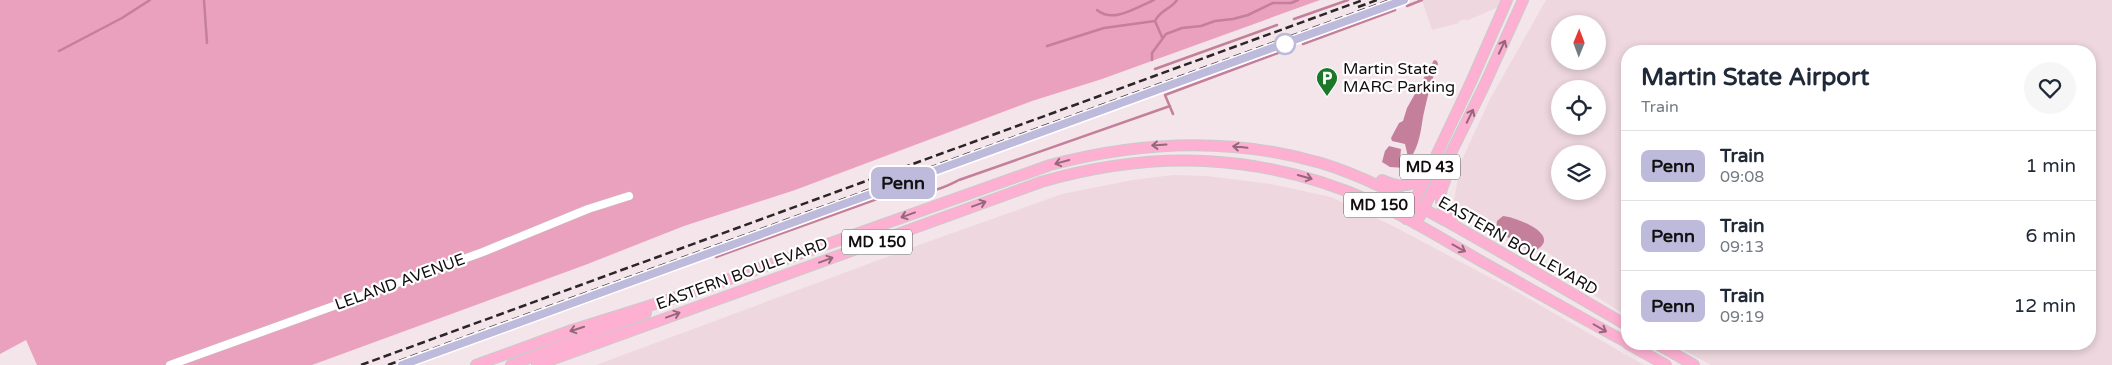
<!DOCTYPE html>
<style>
:root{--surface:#fff;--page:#f6f6f7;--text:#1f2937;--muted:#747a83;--line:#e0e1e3}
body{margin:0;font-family:"Varela Round",sans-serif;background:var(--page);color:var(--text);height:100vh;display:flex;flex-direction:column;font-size:19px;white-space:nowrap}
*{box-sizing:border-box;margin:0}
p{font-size:16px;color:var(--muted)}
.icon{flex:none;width:28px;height:28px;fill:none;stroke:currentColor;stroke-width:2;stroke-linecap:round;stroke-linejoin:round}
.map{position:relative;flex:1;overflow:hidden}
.side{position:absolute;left:1621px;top:45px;width:475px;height:305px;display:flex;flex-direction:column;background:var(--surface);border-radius:20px;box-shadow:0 2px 8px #0003}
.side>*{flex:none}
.badge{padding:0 10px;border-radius:8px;font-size:18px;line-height:32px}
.needle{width:32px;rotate:1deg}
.controls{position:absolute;left:1551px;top:15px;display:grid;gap:10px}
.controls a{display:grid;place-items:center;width:55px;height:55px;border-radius:50%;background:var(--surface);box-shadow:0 2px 8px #0003;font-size:25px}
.map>.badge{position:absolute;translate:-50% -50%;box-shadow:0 0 0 2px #fff}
.round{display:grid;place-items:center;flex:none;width:52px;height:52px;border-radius:26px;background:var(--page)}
.head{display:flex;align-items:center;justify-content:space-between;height:85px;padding:0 20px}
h1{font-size:24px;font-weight:700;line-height:38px}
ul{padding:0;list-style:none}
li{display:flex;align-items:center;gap:15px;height:70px;padding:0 20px;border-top:1px solid var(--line)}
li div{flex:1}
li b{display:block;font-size:19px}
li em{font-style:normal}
li .badge{min-width:55px;font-weight:700;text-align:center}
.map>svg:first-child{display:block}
.built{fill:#eed7df;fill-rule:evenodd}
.forest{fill:#eaa1bd}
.water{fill:#c47f9a}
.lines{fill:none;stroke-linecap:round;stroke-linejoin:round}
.stream{stroke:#c47f9a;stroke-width:2.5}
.minor-casing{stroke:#cbbdc2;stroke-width:9}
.major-casing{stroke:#cbcaca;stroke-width:12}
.minor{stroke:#fff;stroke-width:8}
.major{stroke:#feb0d2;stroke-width:10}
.rail{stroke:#2b2527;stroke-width:2.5;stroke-dasharray:8 4;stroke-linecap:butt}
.oneway{stroke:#94677a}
.line-casing{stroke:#fff;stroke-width:11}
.line{stroke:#bdbadc;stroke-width:8}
.stop-dot{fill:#fff;stroke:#bdbadc;stroke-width:2.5}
.labels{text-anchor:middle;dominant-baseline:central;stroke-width:4.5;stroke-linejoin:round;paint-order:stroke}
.shield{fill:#fff;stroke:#595657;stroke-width:1}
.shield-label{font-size:15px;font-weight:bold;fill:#120d0f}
.poi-label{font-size:16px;fill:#120d0f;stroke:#fff;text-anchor:start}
.street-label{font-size:16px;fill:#120d0f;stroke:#fff}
</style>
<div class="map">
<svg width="2112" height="365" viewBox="0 0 2112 365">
<rect width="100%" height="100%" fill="#f4e5ea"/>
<path class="built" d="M1426,0H1515L1466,21L1465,19L1459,21V23L1432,30L1422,1Z
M1546,0H2112V365H1711L1673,344H2090V51H1628L1627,316L1570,280L1580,276L1543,249L1534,254L1529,253L1492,233L1490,227L1460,211L1454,200L1461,162L1489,101ZM1560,24H1598V61H1560ZM1560,89H1598V126H1560ZM1560,154H1598V191H1560Z
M1173,175L1207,176L1271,184L1331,197L1389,224L1510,288L1644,365H596L930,241L1062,194L1133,180Z"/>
<path class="forest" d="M0,0H1320L1102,79L1032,101L795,190L684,226L585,265L312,365H37L26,340L0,354Z"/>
<path class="water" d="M1434,60L1437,61L1438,64C1431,81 1427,99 1423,117C1421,130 1419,146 1411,157H1408L1405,144L1392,141L1391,138L1399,123L1403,121L1407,108Z
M1389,146L1401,149L1400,159L1408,162L1405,168L1390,167L1382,162L1385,151Z
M1503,216C1516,217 1565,236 1534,251L1527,249L1496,230L1497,221Z"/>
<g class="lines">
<path class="stream" d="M204,0L207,43
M1407,6L1422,0
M1097,10C1113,24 1137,7 1154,0
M1294,19L1348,0
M1155,21C1160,10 1171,9 1177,0
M1155,21L1162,37
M1303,44L1395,10
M1047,46L1104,28L1155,21
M59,51L122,18L150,0
M1152,60V53L1166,34L1182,28L1201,26L1215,21L1233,19L1248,15L1273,3H1291L1298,0
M1155,69L1277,25
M1173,114L1165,95L1286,50
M716,257L902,190C915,186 921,191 933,190C942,189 951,184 959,180L1170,106"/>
<g class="minor-casing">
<path id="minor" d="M170,365L483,252L588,209L629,196"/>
</g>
<g class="major-casing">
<path id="major" d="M1382,180C1398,187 1414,190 1422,172
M1445,181C1437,197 1441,209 1452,222
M1406,219L1471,82L1507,0
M1416,224L1484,86L1523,0
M1628,344L1666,365
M1657,344L1694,365
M476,365L572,330L690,293L1050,165C1140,141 1231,137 1321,163C1367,177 1407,200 1448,222C1508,256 1568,291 1628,326
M511,365L646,313
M537,365L1041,182C1156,149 1263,153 1373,202C1410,218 1444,240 1479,260C1529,288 1578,316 1628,343"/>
</g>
<use href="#minor" class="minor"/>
<use href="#major" class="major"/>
<path class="rail" d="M1358,7L1377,0
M1385,7L1404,0
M361,365L1363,0
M388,365L1390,0"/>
</g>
<defs><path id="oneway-shaft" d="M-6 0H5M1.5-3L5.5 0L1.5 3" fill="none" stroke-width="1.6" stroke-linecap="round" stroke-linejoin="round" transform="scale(1.25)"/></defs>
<g class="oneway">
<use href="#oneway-shaft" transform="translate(1502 47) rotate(-65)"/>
<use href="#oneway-shaft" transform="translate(1470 116) rotate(-64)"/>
<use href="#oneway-shaft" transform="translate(1159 145) rotate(176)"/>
<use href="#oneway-shaft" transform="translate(1240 147) rotate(-174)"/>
<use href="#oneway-shaft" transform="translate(1062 162) rotate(165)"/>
<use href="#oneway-shaft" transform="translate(1305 177) rotate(16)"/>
<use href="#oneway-shaft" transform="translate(979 204) rotate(-20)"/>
<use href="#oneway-shaft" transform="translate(908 215) rotate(160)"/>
<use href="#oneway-shaft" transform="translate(1459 248) rotate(29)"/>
<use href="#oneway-shaft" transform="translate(826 260) rotate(-20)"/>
<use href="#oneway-shaft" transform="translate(673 315) rotate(-20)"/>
<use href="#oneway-shaft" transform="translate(1600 328) rotate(30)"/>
<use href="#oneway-shaft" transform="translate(577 329) rotate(162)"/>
</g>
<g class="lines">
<g class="line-casing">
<path id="line" d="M402,365L1404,0"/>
</g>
<use href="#line" class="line"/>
</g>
<defs>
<g id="parking-pin" transform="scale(1.125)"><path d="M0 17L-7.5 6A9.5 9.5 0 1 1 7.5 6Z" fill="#1c7828" stroke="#fff"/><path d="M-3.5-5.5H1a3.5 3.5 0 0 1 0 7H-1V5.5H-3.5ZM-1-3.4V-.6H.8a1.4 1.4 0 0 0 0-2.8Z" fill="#fff"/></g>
</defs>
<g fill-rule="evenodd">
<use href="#parking-pin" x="1327" y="78"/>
</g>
<circle class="stop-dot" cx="1285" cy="44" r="10"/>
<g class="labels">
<g class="shield">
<rect x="1400" y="154.5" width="60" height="25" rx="4"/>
<rect x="1344" y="192.5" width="70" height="25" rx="4"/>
<rect x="842" y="229.5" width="70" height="25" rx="4"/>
</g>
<g class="shield-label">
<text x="1430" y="167">MD 43</text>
<text x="1379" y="205">MD 150</text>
<text x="877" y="242">MD 150</text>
</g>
<g class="poi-label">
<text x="1343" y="69">Martin State<tspan x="1343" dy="18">MARC Parking</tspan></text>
</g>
<g class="street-label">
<text transform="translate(1518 246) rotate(30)">EASTERN BOULEVARD</text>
<text transform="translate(742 274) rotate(-20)">EASTERN BOULEVARD</text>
<text transform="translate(400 282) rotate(-20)">LELAND AVENUE</text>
</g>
</g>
</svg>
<div class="controls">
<a><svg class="needle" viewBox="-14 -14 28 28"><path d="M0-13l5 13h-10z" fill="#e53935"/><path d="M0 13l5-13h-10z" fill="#747a83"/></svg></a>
<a><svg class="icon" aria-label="locate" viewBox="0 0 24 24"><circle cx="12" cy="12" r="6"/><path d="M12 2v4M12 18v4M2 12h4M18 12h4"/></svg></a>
<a><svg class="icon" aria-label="layers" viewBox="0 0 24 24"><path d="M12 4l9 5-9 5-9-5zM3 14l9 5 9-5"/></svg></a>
</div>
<b class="badge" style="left:903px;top:183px;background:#bdbadc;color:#111">Penn</b>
<section class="side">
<div class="head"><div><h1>Martin State Airport</h1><p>Train</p></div><a class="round"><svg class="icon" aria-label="heart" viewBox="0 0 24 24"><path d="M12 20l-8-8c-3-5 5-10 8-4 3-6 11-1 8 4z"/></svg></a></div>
<ul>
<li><span class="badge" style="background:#bdbadc;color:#111">Penn</span><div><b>Train</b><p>09:08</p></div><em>1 min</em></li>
<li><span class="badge" style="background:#bdbadc;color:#111">Penn</span><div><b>Train</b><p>09:13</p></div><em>6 min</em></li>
<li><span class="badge" style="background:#bdbadc;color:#111">Penn</span><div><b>Train</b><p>09:19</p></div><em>12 min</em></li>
</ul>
</section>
</div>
